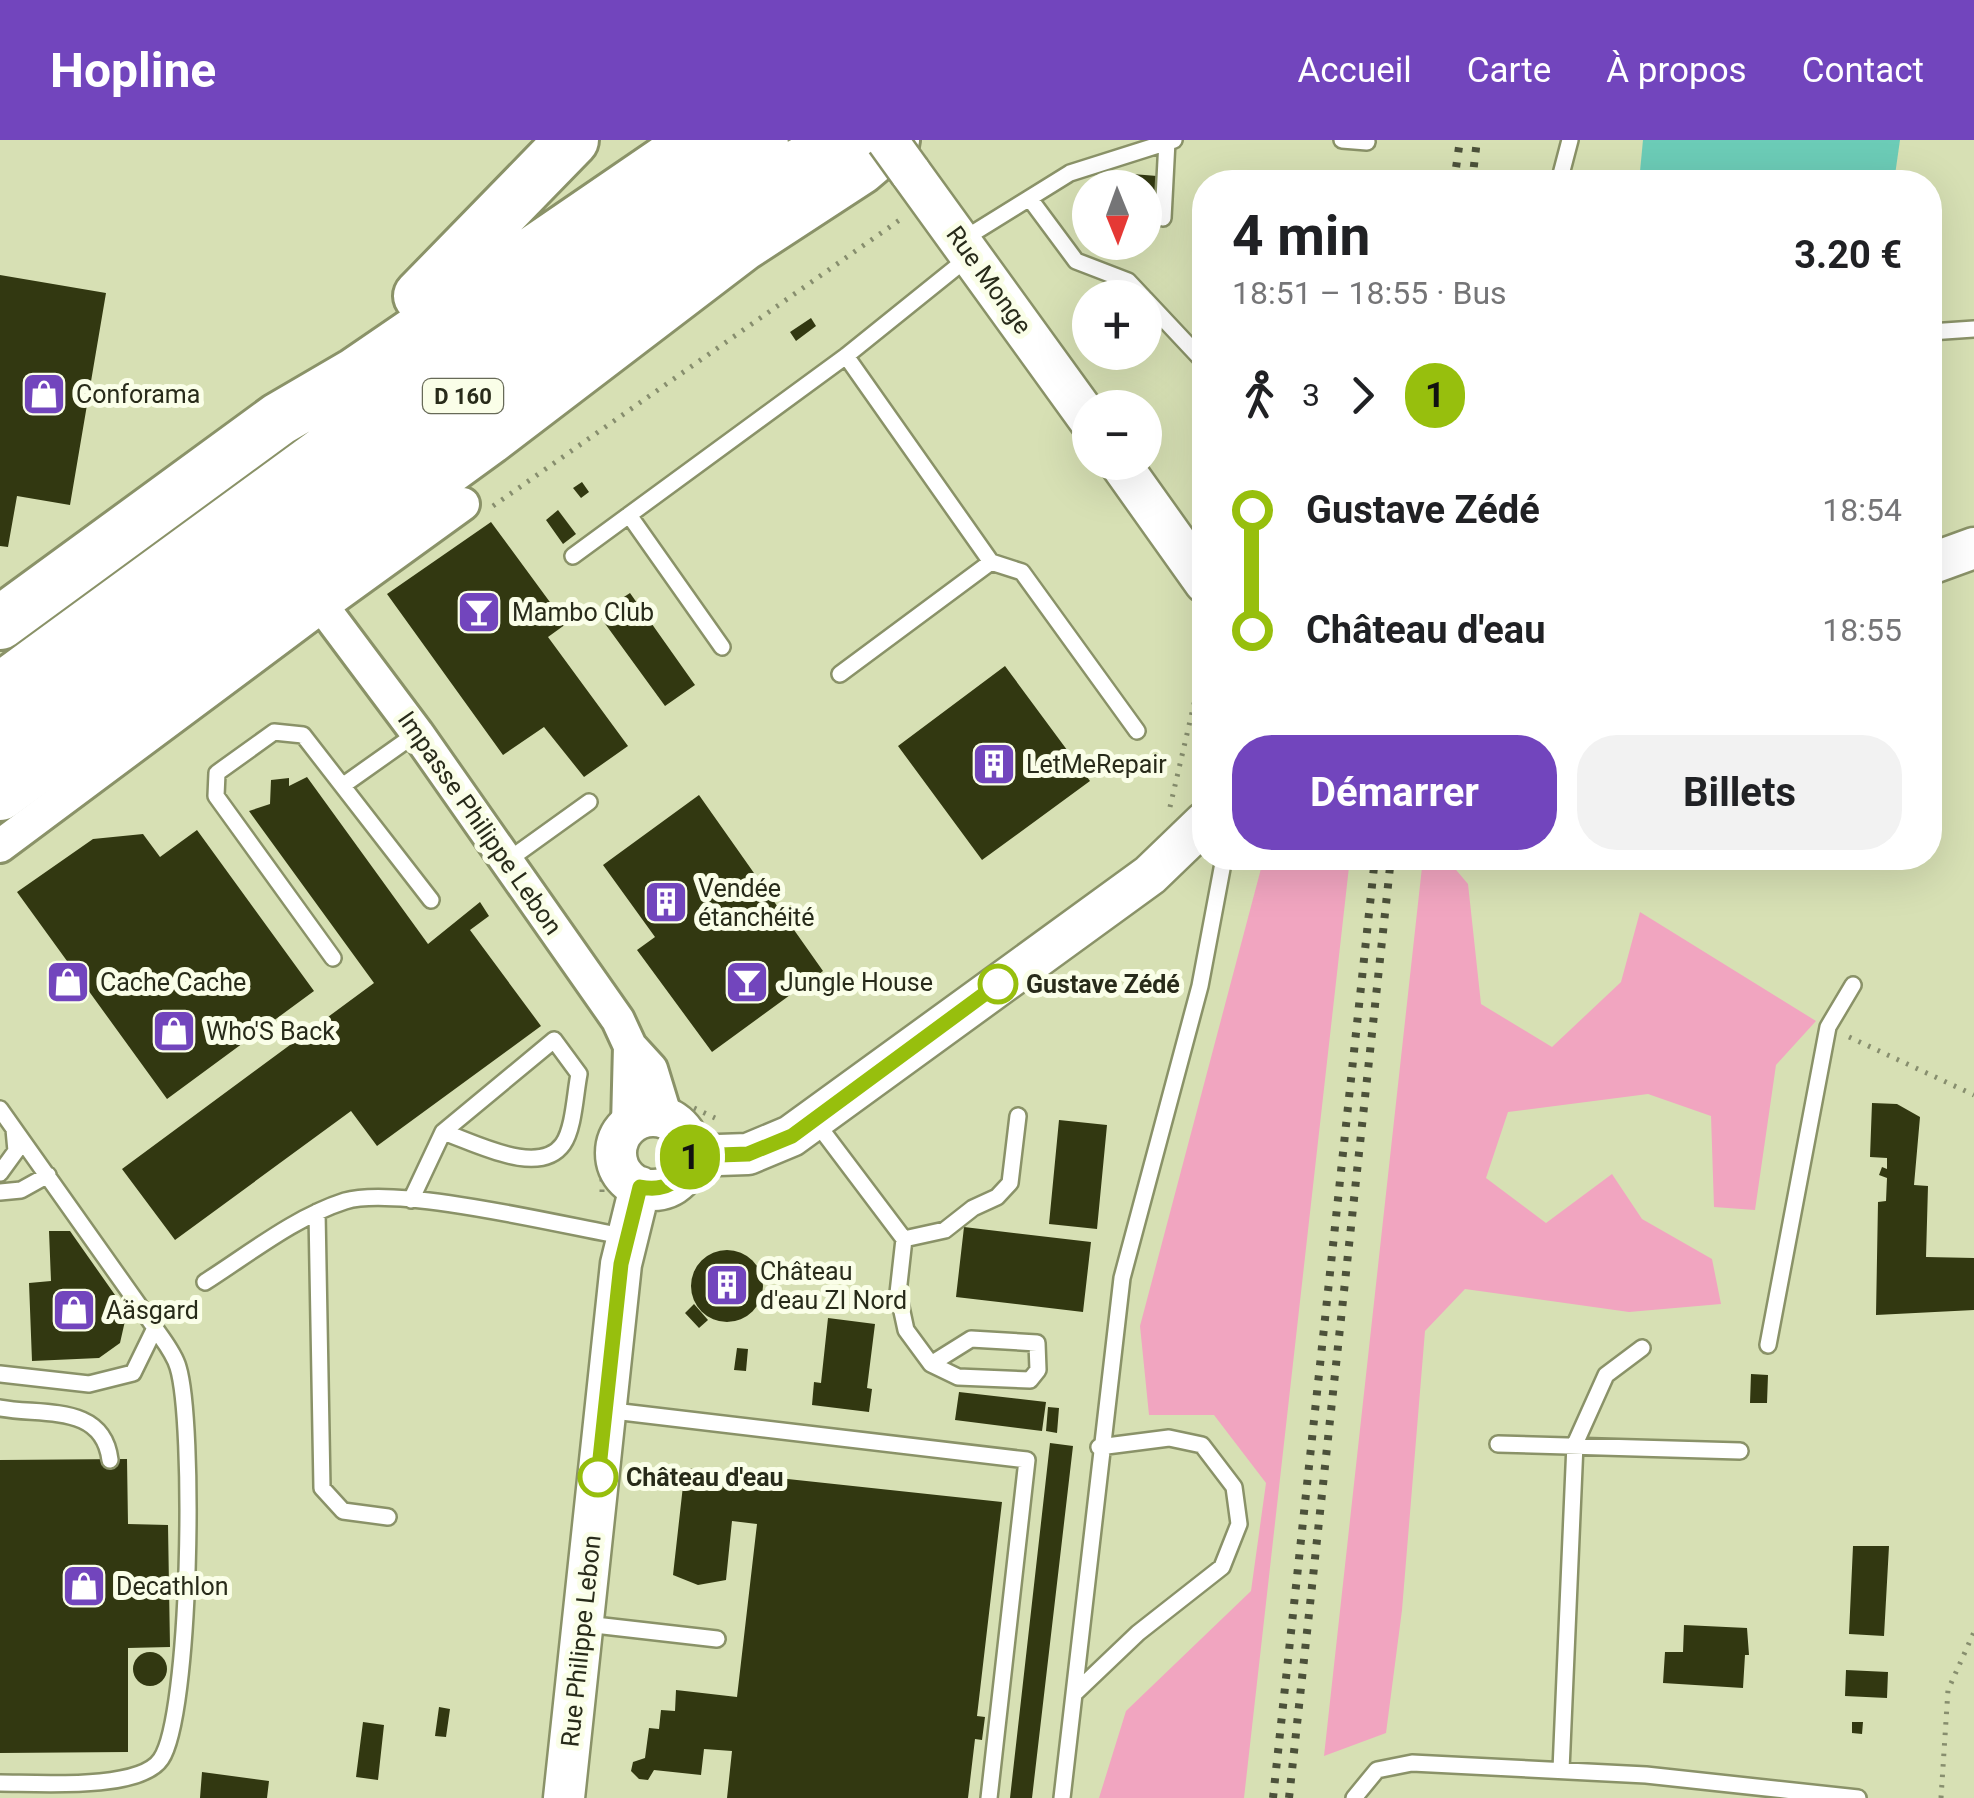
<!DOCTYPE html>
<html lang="fr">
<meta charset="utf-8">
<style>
:root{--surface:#fff;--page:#f2f2f2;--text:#202124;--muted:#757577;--accent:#7245bd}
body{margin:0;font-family:Roboto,sans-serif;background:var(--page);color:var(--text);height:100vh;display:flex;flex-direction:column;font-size:38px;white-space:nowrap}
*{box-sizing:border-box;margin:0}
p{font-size:32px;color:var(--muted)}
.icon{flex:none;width:55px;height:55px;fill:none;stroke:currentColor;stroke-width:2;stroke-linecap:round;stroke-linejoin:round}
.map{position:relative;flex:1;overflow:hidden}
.side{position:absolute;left:1192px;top:30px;width:750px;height:700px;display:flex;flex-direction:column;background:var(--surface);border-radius:40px;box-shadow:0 10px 40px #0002}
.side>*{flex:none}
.badge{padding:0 20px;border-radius:32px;font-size:35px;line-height:65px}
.needle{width:65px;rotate:179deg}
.fabs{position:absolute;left:1072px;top:30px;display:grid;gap:20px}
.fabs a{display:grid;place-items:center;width:90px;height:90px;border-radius:50%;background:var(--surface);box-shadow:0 10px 40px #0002;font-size:50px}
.map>.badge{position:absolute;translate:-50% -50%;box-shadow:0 0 0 5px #fff}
.legs{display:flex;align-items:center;gap:15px;height:110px;padding:0 40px;font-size:32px}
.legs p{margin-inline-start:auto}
.headline{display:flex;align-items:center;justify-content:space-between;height:170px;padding:0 40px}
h1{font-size:55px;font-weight:700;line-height:75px}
.cta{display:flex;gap:20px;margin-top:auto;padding:20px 40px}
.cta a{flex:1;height:115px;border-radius:40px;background:var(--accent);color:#fff;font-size:40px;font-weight:700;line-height:115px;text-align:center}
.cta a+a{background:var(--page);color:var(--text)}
ul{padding:0 40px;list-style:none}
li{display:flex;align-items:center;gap:35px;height:120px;font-size:38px}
li i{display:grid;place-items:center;width:15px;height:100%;margin:0 12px;background:currentColor}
li i::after{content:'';width:25px;height:25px;margin:-12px;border:8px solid;border-radius:50%;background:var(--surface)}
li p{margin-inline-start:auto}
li:first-child i{background:linear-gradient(#0000 50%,currentColor 0)}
li:last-child i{background:linear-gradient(currentColor 50%,#0000 0)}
header{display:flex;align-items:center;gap:60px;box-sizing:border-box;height:140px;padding:0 50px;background:var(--accent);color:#fff}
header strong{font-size:48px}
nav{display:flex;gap:55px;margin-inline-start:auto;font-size:35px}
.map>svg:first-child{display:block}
.green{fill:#f1a5c0}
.water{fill:#6cccb7}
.building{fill:#323811}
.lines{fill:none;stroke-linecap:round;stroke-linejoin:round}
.service-casing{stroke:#8a9268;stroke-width:20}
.minor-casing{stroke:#8a9268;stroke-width:38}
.tertiary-casing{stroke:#8a9268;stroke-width:45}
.trunk-casing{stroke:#8a9268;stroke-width:58}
.path{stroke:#878e6e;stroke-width:5;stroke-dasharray:2.5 8;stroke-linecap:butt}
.service{stroke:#fff;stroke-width:15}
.minor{stroke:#fff;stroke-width:32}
.tertiary{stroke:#fff;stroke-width:40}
.trunk{stroke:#fff;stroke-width:52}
.rail{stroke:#4c513a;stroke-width:8;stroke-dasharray:5 10;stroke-linecap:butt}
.tertiary-bridge-casing{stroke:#8a9268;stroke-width:45;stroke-linecap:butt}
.tertiary-bridge{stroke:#fff;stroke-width:40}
.line-1-casing{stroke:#fff;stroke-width:22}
.line-1{stroke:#97bf0d;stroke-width:15}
.stop-1-dot{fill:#fff;stroke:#97bf0d;stroke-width:5}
.labels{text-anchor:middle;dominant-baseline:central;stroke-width:10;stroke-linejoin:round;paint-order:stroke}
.shield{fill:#fafee8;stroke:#676a58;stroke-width:2.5}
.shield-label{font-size:22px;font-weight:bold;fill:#282b1a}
.street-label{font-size:25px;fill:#282b1a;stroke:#fafee8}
.poi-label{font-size:25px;fill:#282b1a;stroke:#fafee8;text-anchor:start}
.stop-label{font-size:25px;font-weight:bold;fill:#282b1a;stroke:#fafee8;text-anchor:start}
</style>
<header>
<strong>Hopline</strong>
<nav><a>Accueil</a><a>Carte</a><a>À propos</a><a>Contact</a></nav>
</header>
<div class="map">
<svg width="1974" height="1658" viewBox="0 0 1974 1658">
<rect width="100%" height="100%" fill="#d7e0b4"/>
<path class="green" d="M1269,718H1350L1244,1658H1099L1126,1571L1251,1451L1266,1343L1214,1275H1149L1140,1186L1263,721Z
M1423,718H1446L1468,744L1481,864L1552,907L1621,842L1640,772L1816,881L1776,925L1755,1070L1714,1067L1711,976L1648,954L1508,972L1486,1038L1546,1083L1612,1034L1642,1079L1712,1119L1721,1164L1629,1172L1465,1149L1425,1191L1402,1470L1386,1593L1324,1616Z"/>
<path class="water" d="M1643,0H1900L1894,42H1639Z"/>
<path class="building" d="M1108,32L1157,36L1154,71L1145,70V48H1106Z
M0,135L106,153L70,365L17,356L8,407L0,406Z
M811,178L816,186L796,201L790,192Z
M582,342L589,352L581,358L573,348Z
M558,370L576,394L563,404L546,380Z
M491,382L566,484L548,497L628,606L584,637L544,587L503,615L387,454Z
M630,453L695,545L665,566L598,474Z
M1005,526L1090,641L982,720L898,606Z
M307,637L428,804L480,762L489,776L470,790L541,886L377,1006L351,971L175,1100L122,1029L374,843L249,671L270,664L271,640L289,638V646Z
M699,655L823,831L712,912L637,810L655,797L603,725Z
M197,690L314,851L167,959L17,752L93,699L143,694L160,717Z
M1872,963L1897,964L1920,977L1914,1045L1928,1046L1926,1117L1974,1118V1170L1876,1175L1878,1062L1886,1061L1887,1038L1879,1035L1882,1027L1887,1029V1018L1870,1017Z
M1059,980L1107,985L1097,1089L1049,1084Z
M964,1087L1091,1102L1083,1172L956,1157Z
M49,1091H70L127,1172L120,1203L99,1218L32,1221L29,1143L51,1141Z
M691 1146a36 36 0 1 1 72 0a36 36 0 1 1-72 0Z
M694,1164L708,1180L699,1188L685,1173Z
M828,1178L875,1184L867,1248L872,1249L869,1272L812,1265L814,1242L821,1243Z
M737,1208L748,1209L746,1231L734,1230Z
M1751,1234L1768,1235L1767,1263H1750Z
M959,1252L1046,1262L1042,1291L955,1280Z
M1048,1267L1059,1268L1057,1293L1046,1291Z
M1050,1303L1073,1306L1032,1658H1010Z
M127,1319L128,1384L168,1385L170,1507L128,1508V1612L0,1613V1320Z
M685,1328L1002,1362L977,1576L985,1577L982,1600L975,1599L968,1658H727L732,1611L704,1609L701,1635L654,1630L648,1640L639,1639L631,1631L633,1622L645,1618L649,1588L659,1589L661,1570L675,1571L676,1550L737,1557L757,1384L732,1381L726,1440L698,1445L673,1435Z
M1853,1406H1889L1884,1496L1849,1494Z
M1684,1485L1747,1488L1749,1515H1745L1743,1548L1663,1543L1665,1512H1683Z
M133 1529a17 17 0 1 1 34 0a17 17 0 1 1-34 0Z
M1846,1530L1888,1532L1887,1558L1845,1556Z
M439,1567L450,1569L446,1597L435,1596Z
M363,1582L384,1585L378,1640L356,1637Z
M1852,1582H1863L1862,1594L1852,1593Z
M202,1632L269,1641L267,1658H200Z"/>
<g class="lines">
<g class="service-casing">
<path id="service" d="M1342,0L1367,2
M1559,42L1570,0
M1030,59L1076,121L1128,141L1144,158
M1163,78L1167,1
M962,100L1070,33L1174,0
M1145,159L1205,223
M1930,192L1974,189
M846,216L991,422L1022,432L1137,591
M629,375L722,507
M573,416L846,216L969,117
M840,534L991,422
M345,644L417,593
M507,721L589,662
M333,818L216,656L217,633L274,592L303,595L431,760
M0,969L155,1188L133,1233L89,1244L0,1234
M815,981L904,1099L898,1153L906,1190L931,1224L958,1237L1030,1240L1038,1230L1037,1203L971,1199L931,1224
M0,1033L16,1011L14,989
M0,1052L21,1050L48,1035
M411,1060L443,992L554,900L579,934C575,954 574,988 563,1004C539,1038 474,1002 443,992
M317,1072L322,1348L343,1371L388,1377
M904,1099L945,1090L973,1068L997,1057L1010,1043L1018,976
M205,1142C249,1114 295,1077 345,1061C398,1045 565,1086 627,1097
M1768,1205L1828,887L1853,845
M0,1268C42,1276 103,1263 110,1320
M605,1270L1027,1320L989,1658
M1498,1304L1740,1311
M586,1484L717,1499
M1074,1554L1138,1493L1222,1427L1239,1384L1234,1347L1202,1305L1169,1298L1099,1307
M1561,1630L1575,1304L1606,1235L1642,1208
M0,1643C36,1643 140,1651 161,1619C191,1575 195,1282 178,1227C174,1213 163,1200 155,1188
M1062,1658L1122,1138L1200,846L1224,718
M1354,1658L1377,1630L1412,1623L1646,1635L1858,1658"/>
</g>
<g class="minor-casing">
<path id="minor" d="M463,364L322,466L417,593L618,880L630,906L651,929L666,978
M0,706L322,466
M628,985L630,906"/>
</g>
<g class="tertiary-casing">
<path id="tertiary" d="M910,32L1090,281
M1119,322L1205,443
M1930,424L1974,408
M616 1013a37 37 0 1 1 74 0a37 37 0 1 1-74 0Z
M689,1016L748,1014L791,996L1150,735L1205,682
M564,1658L621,1124L640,1047"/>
</g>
<g class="trunk-casing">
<path id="trunk" d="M420,156L572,0
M0,483L279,279L356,234L698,0
M0,550L656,70L762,5
M0,597L578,171L755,48L848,0
M0,654L489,298L742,105L860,28L893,0"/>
</g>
<path class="path" d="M493,366L901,79
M1170,667L1197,551L1205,485
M1849,897L1974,955
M694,968L715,978
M602,1052V998
M1941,1658L1948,1550L1974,1492"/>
<use href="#service" class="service"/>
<use href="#minor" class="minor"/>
<use href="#tertiary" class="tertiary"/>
<use href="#trunk" class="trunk"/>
<path class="rail" d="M1454,42L1460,0
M1472,42L1477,0
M1273,1658L1375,718
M1289,1658L1391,718"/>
<g class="tertiary-bridge-casing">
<path id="tertiary-bridge" d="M887,0L910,32"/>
</g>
<use href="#tertiary-bridge" class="tertiary-bridge"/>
</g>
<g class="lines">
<g class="line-1-casing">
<path id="line-1" d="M598,1337L621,1124L640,1047C666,1052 682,1041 690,1016L748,1014L792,996L998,844"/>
</g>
<use href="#line-1" class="line-1"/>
</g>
<defs>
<g id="shop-square" transform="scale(2.25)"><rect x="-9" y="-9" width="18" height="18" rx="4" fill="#7245bd" stroke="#fafee8"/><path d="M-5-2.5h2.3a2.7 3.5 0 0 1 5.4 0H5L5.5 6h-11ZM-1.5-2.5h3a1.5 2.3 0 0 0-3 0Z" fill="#fff"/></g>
<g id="bar-square" transform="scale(2.25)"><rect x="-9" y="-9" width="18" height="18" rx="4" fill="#7245bd" stroke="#fafee8"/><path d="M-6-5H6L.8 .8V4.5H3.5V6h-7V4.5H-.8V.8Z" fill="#fff"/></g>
<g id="building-square" transform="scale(2.25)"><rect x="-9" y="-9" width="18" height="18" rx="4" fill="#7245bd" stroke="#fafee8"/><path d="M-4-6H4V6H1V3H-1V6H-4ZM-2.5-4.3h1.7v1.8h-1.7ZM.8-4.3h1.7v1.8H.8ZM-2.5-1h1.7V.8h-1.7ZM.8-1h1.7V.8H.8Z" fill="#fff"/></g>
</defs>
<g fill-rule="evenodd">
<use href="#shop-square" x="44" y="254"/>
<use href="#bar-square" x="479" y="472"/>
<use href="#building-square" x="994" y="624"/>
<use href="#building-square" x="666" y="762"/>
<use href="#shop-square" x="68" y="842"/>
<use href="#bar-square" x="747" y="842"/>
<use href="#shop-square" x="174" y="891"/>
<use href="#building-square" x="727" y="1145"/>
<use href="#shop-square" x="74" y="1170"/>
<use href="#shop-square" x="84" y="1446"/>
</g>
<g class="stop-1-dot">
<circle cx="998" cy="844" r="18"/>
<circle cx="598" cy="1337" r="18"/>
</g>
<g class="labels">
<rect class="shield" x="423" y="239" width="80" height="34" rx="8"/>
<g class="shield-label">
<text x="463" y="256">D 160</text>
</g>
<g class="street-label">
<text transform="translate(989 140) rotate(54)">Rue Monge</text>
<text transform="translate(480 683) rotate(55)">Impasse Philippe Lebon</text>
<text transform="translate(581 1501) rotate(-84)">Rue Philippe Lebon</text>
</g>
<g class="poi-label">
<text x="76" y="254">Conforama</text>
<text x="512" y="472">Mambo Club</text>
<text x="1026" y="624">LetMeRepair</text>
<text x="698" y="748">Vendée<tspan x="698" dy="29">étanchéité</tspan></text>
<text x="100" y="842">Cache Cache</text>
<text x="780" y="842">Jungle House</text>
<text x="206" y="891">Who'S Back</text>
<text x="760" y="1131">Château<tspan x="760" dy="29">d'eau ZI Nord</tspan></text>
<text x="106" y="1170">Aäsgard</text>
<text x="116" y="1446">Decathlon</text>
</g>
<g class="stop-label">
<text x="1026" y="844">Gustave Zédé</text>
<text x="626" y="1337">Château d'eau</text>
</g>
</g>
</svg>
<div class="fabs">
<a><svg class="needle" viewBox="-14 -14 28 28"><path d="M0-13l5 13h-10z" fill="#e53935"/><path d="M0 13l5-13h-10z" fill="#757577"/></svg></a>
<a>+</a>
<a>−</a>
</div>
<b class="badge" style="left:690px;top:1017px;background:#97bf0d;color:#111">1</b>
<section class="side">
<div class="headline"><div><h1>4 min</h1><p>18:51 – 18:55 · Bus</p></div><b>3.20 €</b></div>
<div class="legs"><svg class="icon" aria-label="walk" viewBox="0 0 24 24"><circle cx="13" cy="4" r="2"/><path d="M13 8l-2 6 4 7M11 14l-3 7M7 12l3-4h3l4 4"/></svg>3<svg class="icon" aria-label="forward" viewBox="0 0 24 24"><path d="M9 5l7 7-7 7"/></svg><b class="badge" style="background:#97bf0d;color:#111">1</b></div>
<ul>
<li><i style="color:#97bf0d"></i><b>Gustave Zédé</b><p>18:54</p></li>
<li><i style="color:#97bf0d"></i><b>Château d'eau</b><p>18:55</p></li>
</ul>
<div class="cta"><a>Démarrer</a><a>Billets</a></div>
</section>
</div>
